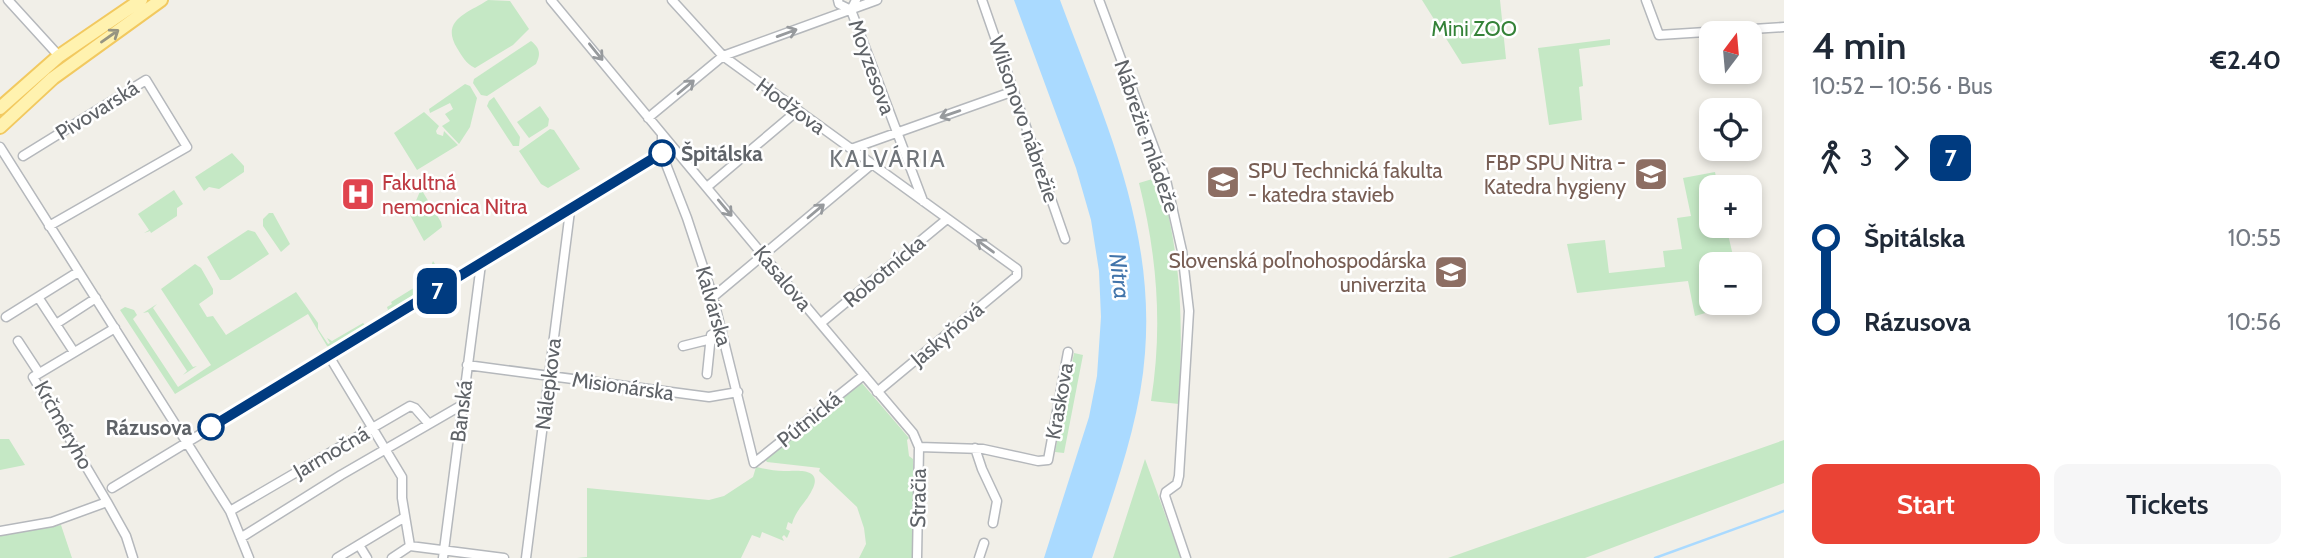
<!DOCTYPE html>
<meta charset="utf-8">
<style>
:root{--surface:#fff;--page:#f6f6f7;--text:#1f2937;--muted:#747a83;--accent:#ea4335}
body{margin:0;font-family:Cabin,sans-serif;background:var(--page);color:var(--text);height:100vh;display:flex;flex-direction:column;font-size:26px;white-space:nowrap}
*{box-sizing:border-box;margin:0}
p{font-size:23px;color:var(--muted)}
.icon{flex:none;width:38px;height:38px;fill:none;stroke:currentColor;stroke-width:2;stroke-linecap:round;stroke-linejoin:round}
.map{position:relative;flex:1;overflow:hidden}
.details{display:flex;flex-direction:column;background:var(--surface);width:525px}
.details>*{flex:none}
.badge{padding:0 14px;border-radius:10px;font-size:24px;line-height:46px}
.needle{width:46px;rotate:16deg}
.tools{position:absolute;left:1699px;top:21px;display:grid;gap:14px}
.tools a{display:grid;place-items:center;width:63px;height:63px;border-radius:14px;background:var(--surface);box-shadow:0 4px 10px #0003;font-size:35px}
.map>.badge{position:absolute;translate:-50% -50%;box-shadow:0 0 0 4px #fff}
.legs{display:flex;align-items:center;gap:10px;height:77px;padding:0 28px;font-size:23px}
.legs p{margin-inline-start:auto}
.overview{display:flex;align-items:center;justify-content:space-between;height:119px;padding:0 28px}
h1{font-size:38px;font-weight:600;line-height:52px}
.primary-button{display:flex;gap:14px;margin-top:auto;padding:14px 28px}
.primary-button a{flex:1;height:80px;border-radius:14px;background:var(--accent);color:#fff;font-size:28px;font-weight:600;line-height:80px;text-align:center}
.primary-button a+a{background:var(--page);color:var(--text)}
ul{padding:0 28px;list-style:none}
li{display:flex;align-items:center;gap:24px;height:84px;font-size:26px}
li i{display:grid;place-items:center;width:10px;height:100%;margin:0 9px;background:currentColor}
li i::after{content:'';width:18px;height:18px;margin:-9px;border:5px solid;border-radius:50%;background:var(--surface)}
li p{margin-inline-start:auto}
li:first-child i{background:linear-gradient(#0000 50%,currentColor 0)}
li:last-child i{background:linear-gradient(currentColor 50%,#0000 0)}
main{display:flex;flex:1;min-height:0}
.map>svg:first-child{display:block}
.green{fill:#c5e8c5}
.water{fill:#aadaff}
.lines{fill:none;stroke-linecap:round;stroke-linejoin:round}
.stream{stroke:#aadaff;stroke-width:2.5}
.street-casing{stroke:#b5b8bc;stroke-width:11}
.primary-casing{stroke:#f2c960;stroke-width:16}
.street{stroke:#fff;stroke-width:8}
.primary{stroke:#fff2af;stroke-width:12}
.oneway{stroke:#979a9d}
.oneway2{stroke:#979581}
.line-1-casing{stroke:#fff;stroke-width:16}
.line-1{stroke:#003b80;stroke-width:10}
.stop-1-dot{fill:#fff;stroke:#003b80;stroke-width:3.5}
.labels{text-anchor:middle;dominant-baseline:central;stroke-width:5;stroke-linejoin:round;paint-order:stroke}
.park-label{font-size:21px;fill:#348238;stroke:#fff}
.street-label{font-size:21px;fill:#5f6368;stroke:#fff}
.stop-label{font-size:21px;font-weight:bold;fill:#5f6368;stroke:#fff;text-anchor:start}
.education-label{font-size:21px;fill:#785e54;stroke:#fff;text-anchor:end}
.health-label{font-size:21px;fill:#be3a42;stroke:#fff;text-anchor:start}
.water-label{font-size:23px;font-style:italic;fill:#4174aa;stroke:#fff}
.quarter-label{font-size:24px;letter-spacing:2px;fill:#70757a;stroke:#fff}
</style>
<main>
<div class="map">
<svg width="1784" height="558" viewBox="0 0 1784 558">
<rect width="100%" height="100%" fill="#f1efe8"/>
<path class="green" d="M488,0L510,1L529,29L513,45L475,68C466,64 462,56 457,48C440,20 468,13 488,0Z
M1422,0H1500L1506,59L1462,64Z
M1610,39V45L1579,49L1583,86L1579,87L1582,120L1549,125L1538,48Z
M531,41C540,48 541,54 536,64L487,96L481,95L473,83L474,79Z
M465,84L470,86L477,98L470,127L459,144L442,126L450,121L445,114L453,109L450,103L430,113L429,109Z
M494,97L520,137L519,146H513L487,106L489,101Z
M540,106L549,119L548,126L529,138L517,122Z
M424,112L439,126L436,131L437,134L443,136L444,131L458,145L417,170L394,133Z
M550,129L554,130L580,169L548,188L541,184L519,151Z
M232,153L244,166V172L219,189L209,187L204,191L195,177Z
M1715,172L1718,187H1712V226H1726L1735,264H1712V303H1740L1695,316L1688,281L1577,293L1567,244L1605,240L1609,273L1665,267L1663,251L1682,249L1677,218L1691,216L1683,178Z
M1159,177C1182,259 1183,320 1179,404L1151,401C1163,327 1157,255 1139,183Z
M421,189L441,222L442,227L424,241L410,215Z
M174,190L183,204L177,208V216L151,233L150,231L144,233L149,230L138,214Z
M269,213H273L290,244L281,252L263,226V219Z
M248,230L255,232L269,254L230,280H220L207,257Z
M433,261L445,280L331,348L327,346L308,314L175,394L120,310L125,307L134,310L137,315L133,319L178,387L211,365L161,289L195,264L201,268L213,289V294L199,304L207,317L213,316L226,335L296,292L318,323V329L328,344L330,343L327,338L332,341L363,323L365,325L388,310L387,307L392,304L391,302L425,281Z
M157,304L153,308L193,367L197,366L183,375L187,371L148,312L143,313Z
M1074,353L1083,355L1064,453L1055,452Z
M861,382L909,438L907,440L909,456L913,459L915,558H859L866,544L864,528L857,507L819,471L820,468L767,462L764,458Z
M0,439H9L25,465L0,470Z
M1784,440V483L1585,558H1448Z
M1145,459L1181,558H1113Z
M756,467C765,469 775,471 784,471C795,471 824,467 812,490C806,503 796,509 792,524L788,522L786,529L790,531L787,538L784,535L782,537L784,541L762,532L760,538L752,535L741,558H577L587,557V488L709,500L724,496L753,477Z
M61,525L72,558H0V532Z"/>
<path class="water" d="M1014,0H1060C1103,116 1155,226 1145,353C1140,423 1114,491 1092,558H1044L1089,417L1097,376L1101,317L1099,271L1091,220L1076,168Z"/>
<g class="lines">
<path class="stream" d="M1655,558L1784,511"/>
<g class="street-casing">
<path id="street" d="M8,0L59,56
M551,0C671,145 791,290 913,433L919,447L917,558
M672,0L723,56L1017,269V276L877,392
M838,0L839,4L851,10L856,0
M982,0L1065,239
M1099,0L1166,180L1182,251L1189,311L1179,476L1177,484L1166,492L1165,496L1186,558
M1646,0L1659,35L1784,27
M851,10L923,201
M648,118L723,56L877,0
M662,135V154L687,218L713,297L754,463L864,375
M0,147L230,511L249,558
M851,149L1014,91
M23,156L146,80L187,147L49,226
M707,187L797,111
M38,297L74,352
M713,297L872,164
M6,317L78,272
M821,323L947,219
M56,324L96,298
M115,328L33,377L107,502L126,536L133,558
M18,341L39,373
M683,346L711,339
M329,356L402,477V498L410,546
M467,365L709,397L738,392
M707,374L711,335L722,330
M919,447L983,449L1038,461L1048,460L1068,352
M975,448L982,469L997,501L993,523
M112,488L662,154
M230,511L410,406L415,408L429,424
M0,531L52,522L107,502
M242,537L341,475L462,405
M359,545L367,558
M337,558L405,517
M392,558L410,546L504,558
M443,558L481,264
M526,558L570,211
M979,558L984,543"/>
</g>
<g class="primary-casing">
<path id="primary" d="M0,108L59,56L141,0
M0,127L53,78L161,0"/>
</g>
<use href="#street" class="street"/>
<use href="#primary" class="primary"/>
</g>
<defs><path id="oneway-shaft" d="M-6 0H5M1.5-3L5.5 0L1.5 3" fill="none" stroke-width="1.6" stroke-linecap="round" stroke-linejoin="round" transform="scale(1.75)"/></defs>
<g class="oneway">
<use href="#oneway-shaft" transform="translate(787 33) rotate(-20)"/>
<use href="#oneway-shaft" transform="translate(596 52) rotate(51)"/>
<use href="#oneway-shaft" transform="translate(686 87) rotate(-40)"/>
<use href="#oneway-shaft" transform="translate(950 114) rotate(161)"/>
<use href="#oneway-shaft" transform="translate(725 208) rotate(50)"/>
<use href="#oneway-shaft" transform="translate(816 211) rotate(-40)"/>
<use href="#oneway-shaft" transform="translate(985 246) rotate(-144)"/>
</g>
<use class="oneway2" href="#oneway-shaft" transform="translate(110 36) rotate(-35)"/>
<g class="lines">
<g class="line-1-casing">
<path id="line-1" d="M211,427L662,153"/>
</g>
<use href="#line-1" class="line-1"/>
</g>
<defs>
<g id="university-square" transform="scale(1.75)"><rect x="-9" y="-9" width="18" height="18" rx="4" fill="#8d6e63" stroke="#fff"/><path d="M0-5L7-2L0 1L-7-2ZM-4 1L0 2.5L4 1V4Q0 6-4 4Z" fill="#fff"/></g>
<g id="hospital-square" transform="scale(1.75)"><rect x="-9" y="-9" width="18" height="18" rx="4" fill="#e0444e" stroke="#fff"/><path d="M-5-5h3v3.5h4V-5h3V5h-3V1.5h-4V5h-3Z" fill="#fff"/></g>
</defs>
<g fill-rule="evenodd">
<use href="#university-square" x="1651" y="174"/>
<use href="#university-square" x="1223" y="182"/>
<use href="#hospital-square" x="358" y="194"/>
<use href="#university-square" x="1451" y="272"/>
</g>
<g class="stop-1-dot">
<circle cx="662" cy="153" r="12"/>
<circle cx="211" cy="427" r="12"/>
</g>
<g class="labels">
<g class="park-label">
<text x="1474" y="28">Mini ZOO</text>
</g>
<g class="street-label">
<text transform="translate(872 67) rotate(70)">Moyzesova</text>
<text transform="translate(791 106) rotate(36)">Hodžova</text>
<text transform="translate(97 110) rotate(-32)">Pivovarská</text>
<text transform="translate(1024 119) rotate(71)">Wilsonovo nábrežie</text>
<text transform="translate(1147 136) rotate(71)">Nábrežie mládeže</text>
<text transform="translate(884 271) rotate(-40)">Robotnícka</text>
<text transform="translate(783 278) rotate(50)">Kasalova</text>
<text transform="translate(714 306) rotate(74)">Kalvárska</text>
<text transform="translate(947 334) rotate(-40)">Jaskyňová</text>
<text transform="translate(548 384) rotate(-83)">Nálepkova</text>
<text transform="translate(623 386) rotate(8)">Misionárska</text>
<text transform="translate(1059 401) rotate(-80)">Kraskova</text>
<text transform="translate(461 411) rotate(-83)">Banská</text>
<text transform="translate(809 419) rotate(-39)">Pútnická</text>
<text transform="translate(64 425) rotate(61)">Krčméryho</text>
<text transform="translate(331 452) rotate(-30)">Jarmočná</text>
<text transform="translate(918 498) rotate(-89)">Stračia</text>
</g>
<g class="stop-label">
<text x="681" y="153">Špitálska</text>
<text x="192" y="427" text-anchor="end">Rázusova</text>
</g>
<g class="education-label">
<text x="1626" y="162">FBP SPU Nitra -<tspan x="1626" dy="24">Katedra hygieny</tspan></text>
<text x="1248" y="170" text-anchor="start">SPU Technická fakulta<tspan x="1248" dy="24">- katedra stavieb</tspan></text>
<text x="1426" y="260">Slovenská poľnohospodárska<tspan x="1426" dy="24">univerzita</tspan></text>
</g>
<g class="health-label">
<text x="382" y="182">Fakultná<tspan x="382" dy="24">nemocnica Nitra</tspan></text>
</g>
<g class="water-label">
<text transform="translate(1120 276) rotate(83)">Nitra</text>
</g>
<g class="quarter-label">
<text x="888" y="158">KALVÁRIA</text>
</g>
</g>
</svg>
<div class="tools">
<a><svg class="needle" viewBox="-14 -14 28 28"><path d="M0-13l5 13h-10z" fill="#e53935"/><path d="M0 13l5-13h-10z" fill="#747a83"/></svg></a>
<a><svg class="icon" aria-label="locate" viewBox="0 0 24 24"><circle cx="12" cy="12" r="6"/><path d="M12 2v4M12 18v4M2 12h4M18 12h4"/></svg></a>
<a>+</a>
<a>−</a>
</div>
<b class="badge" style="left:437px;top:291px;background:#003b80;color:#fff">7</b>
</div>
<section class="details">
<div class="overview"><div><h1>4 min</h1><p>10:52 – 10:56 · Bus</p></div><b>€2.40</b></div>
<div class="legs"><svg class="icon" aria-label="walk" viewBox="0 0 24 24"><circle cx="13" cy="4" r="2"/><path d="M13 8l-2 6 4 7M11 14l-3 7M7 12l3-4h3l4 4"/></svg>3<svg class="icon" aria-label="forward" viewBox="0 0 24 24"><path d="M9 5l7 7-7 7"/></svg><b class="badge" style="background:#003b80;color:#fff">7</b></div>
<ul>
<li><i style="color:#003b80"></i><b>Špitálska</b><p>10:55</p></li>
<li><i style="color:#003b80"></i><b>Rázusova</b><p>10:56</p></li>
</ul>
<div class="primary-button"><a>Start</a><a>Tickets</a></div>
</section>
</main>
